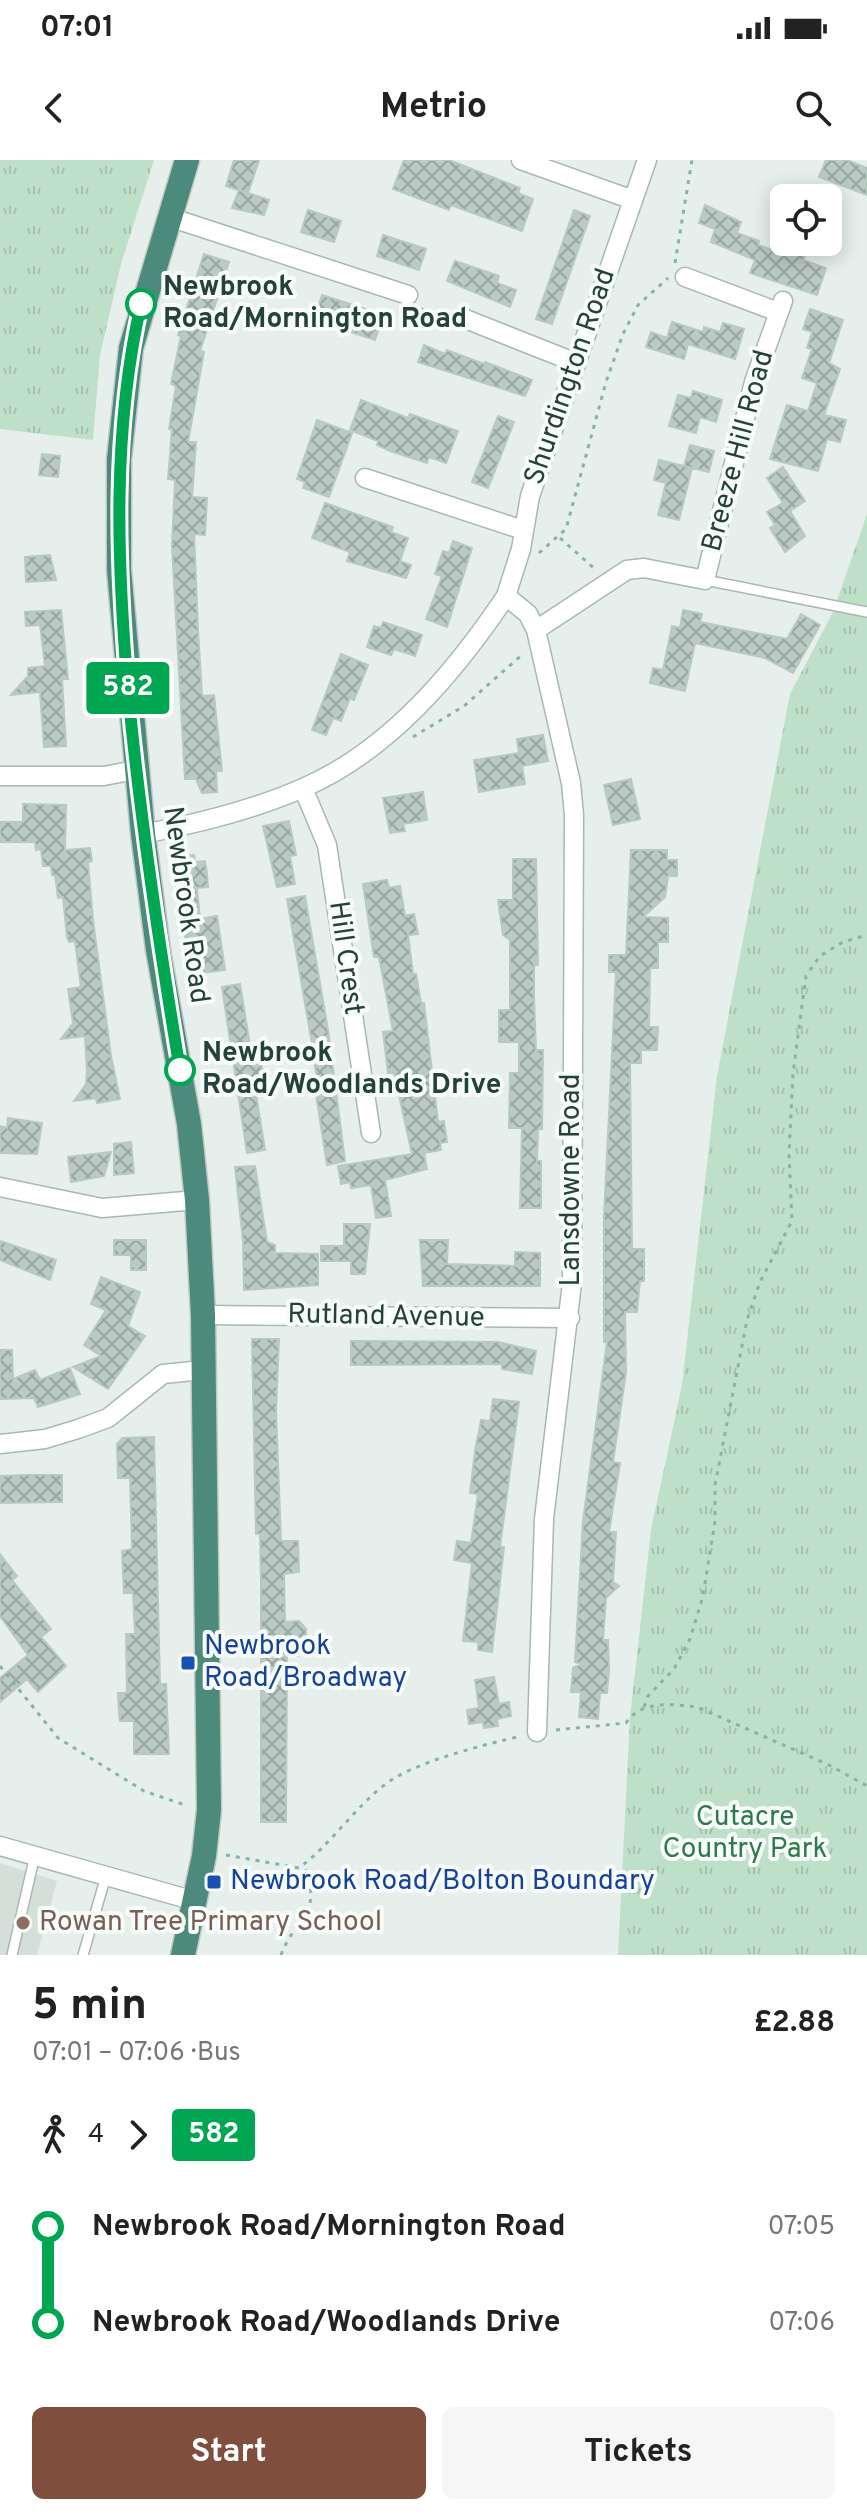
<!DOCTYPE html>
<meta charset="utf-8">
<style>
:root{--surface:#fff;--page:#f6f6f6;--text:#222;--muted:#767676;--accent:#804e3d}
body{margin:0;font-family:Overpass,sans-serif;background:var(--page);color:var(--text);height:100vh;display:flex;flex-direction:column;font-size:30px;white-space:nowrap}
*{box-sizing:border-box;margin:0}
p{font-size:26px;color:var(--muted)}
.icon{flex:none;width:44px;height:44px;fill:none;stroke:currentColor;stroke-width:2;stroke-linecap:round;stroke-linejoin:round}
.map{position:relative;height:1795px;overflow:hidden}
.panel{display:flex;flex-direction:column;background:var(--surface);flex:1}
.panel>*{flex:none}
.badge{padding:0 16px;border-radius:6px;font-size:28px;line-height:52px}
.buttons{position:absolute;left:770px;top:24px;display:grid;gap:16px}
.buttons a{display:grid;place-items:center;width:72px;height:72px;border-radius:12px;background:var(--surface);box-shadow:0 4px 20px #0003;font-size:40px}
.map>.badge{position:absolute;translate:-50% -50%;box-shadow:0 0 0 4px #fff}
.legs{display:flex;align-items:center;gap:12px;height:88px;padding:0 32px;font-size:26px}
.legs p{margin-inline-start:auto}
.head{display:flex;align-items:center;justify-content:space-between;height:136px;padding:0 32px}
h1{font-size:44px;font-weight:700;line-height:60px}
.action{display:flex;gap:16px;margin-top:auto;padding:16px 32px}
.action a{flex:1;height:92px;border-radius:12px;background:var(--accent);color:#fff;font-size:32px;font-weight:700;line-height:92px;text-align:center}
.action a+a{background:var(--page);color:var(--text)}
ul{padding:0 32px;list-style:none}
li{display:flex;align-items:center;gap:28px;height:96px;font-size:30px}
li i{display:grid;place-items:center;width:12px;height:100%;margin:0 10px;background:currentColor}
li i::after{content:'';width:20px;height:20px;margin:-10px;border:6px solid;border-radius:50%;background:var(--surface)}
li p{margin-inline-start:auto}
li:first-child i{background:linear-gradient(#0000 50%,currentColor 0)}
li:last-child i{background:linear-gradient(currentColor 50%,#0000 0)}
.status{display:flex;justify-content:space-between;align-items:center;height:56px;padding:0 40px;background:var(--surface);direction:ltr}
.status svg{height:22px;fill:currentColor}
header{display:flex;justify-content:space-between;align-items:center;height:104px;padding:0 32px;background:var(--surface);font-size:36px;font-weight:700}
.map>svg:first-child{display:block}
.built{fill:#d4dfda}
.park{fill:url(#park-tufts)}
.building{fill:url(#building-cross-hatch);stroke:#b8c9c2;stroke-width:2}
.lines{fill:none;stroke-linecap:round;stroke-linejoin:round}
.service-casing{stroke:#a8b8b2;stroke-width:12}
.minor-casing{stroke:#a8b8b2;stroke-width:21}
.trunk-casing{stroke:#c2cac8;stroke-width:27}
.path{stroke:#86b3a5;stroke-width:3;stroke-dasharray:4 6;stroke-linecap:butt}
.service{stroke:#fff;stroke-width:9}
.minor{stroke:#fff;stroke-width:18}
.trunk{stroke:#4c8a7c;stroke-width:24}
.line-1-casing{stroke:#fff;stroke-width:18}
.line-1{stroke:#00a651;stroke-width:12}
.stop-1-dot{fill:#fff;stroke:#00a651;stroke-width:4}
.transit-dot{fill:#1a4fb4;stroke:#f7fbf9;stroke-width:3}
.education-dot{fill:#8d6e63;stroke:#f7fbf9;stroke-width:3}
.labels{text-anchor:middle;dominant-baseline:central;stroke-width:8;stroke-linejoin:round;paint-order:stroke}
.stop-label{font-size:28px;font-weight:bold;fill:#24423a;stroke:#f7fbf9;text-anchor:start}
.street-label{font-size:28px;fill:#24423a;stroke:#f7fbf9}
.transit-label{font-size:28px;fill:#164399;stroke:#f7fbf9;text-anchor:start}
.park-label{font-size:28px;fill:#2d7a4b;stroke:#f7fbf9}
.education-label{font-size:28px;fill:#785e54;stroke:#f7fbf9;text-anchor:start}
</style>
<div class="status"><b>07:01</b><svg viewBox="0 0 49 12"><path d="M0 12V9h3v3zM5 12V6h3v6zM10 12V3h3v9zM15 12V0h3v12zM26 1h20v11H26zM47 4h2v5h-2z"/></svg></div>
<header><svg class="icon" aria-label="back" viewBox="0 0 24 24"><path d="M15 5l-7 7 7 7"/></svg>Metrio<svg class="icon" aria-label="search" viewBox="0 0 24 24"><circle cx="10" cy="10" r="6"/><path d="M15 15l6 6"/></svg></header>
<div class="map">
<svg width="867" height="1795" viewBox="0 0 867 1795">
<defs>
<pattern id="park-tufts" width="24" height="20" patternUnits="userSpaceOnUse" patternTransform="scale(2)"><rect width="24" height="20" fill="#bfe0c8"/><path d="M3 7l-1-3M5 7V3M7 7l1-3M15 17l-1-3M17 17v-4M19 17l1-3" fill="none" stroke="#a4c1ad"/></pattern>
<pattern id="building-cross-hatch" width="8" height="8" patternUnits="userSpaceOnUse" patternTransform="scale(2)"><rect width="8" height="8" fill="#bbcac4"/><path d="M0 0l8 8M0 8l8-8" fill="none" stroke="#98a6a0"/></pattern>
</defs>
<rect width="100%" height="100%" fill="#e6efeb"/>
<path class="built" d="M0,1703L57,1721L37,1795H0Z"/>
<path class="park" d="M0,0H154L121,104L100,195L93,280L0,269Z
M867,354V1795H618L630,1557L651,1370L682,1225L717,916L790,534L833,452Z"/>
<path class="building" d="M234,0H259L248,33L226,26Z
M404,0H449L520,28L518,33L533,39L522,71L451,45L449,50L393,29Z
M826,0H847L867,8V35L819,17Z
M239,30L269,40L264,55L232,48Z
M705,45L741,62L737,73L759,81L758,85L789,96L791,91L805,96L803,100L826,108L817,135L750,113L755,100L711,82L715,69L699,63Z
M308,50L341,61L334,82L301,72Z
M574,50L590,56L552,164L536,159Z
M383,75L426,89L419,110L377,96Z
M204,94L229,102L200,191L204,192L188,282H196L192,337L207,338L205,375L194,374L198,469L202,536L214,535L222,611H216L217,632L202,633L196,619H185L172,386L175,320L168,319L172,269H169L176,226L171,224L181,176L178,175Z
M455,101L499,116L497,123L516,130L510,147L447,121Z
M322,135L384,155L375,180L314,160Z
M810,149L843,160L829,203L840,209L824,255L846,260L840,282L827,279L818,311L770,299L787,245L808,251L817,223L802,218L812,189L807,188L812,172L803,169Z
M672,162L703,172L704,167L720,172L723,163L744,169L735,199L688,184L684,199L646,187L651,172L667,178Z
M424,185L445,194L447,190L484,204L485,202L532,220L525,236L418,202Z
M693,231L722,240L716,262L700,257L696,273L669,266L678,235L691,238Z
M361,240L408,258L410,254L458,271L446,303L429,297L427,303L390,291L377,285L378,281L350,270Z
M498,256L514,262L488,328L472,322Z
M317,260L352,273L329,337L303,328L305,322L297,319Z
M690,285L714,291L709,312L684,306Z
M42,294L60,296L58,317L39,315Z
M659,300L692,308L679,360L658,355L666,323L654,320Z
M783,307L805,341L790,351L805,376L785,392L770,368L775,365L767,352L783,343L767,318Z
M325,343L393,367L391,372L408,378L400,401L411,405L406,418L347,401L350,392L312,378Z
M453,381L472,388L447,467L426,459L442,416L435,414L443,391L449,393Z
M50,395L56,420L26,422L25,397Z
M61,450L68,519H62L66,586L44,587L40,532L11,535L28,516V508L45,506L40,465L26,466L25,452Z
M683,450L702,454L700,462L787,479L801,454L820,465L793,513L765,498L695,483L685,531L650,523L653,508L663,510L672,466L680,468Z
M383,462L422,475L415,496L394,489L391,495L367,487L374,466L381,468Z
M341,494L368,505L354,540L350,538L341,561L333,558L326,575L312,570Z
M543,575L548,601L522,606L525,624L479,632L474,600L519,593L517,579Z
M631,619L640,659L613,665L604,625Z
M423,632L427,660L403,664L405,671L390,673L383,638Z
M23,644L66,645L65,690L90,688L92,701L88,702L93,760L111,896L120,939L97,943L96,938L74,941L86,924L87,911L85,876L61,879L73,863L68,829L81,827L75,781L69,782L67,777L63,737L58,738L55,715H52L51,706H43L41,689L36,690L35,682H0V662H23Z
M289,661L296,695L290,696L295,724L277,727L263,666Z
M631,690H667V700H677V716H668L665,737L643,757L668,758V782H658V808H650L649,867H658L657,890H641V903H630L632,1089H644V1121H640L637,1152H625L626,1212L613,1302L620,1303L609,1372H616L613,1422L619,1426L606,1438L603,1480H608L609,1510L607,1533H600L598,1559L579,1557L581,1532H571L573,1508L581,1504L575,1502L583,1361L607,1182H604V1056L616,812H609V795H626Z
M194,695L195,702L205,701L207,714L208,727L197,728L200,759L217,756L225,810L202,813L198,780L186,782L175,697Z
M513,699H536L538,805H534V837L536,890H543L542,969H538L537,1001H541V1048H520L522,968H509L510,913H519V882H499V850H510V780L503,775L498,740H513Z
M387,720L389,728L400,726L405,756L414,754L418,774L408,775L413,814H416L421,843H424L438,962L444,961L447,982L440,983L441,990L424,993L427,1009L385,1020L391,1056L376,1058L371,1025L351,1028L350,1022L341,1024L338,1006L412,994L394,913H388L383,872L393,871L379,797H374L363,724Z
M305,736L328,870L345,1001L327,1005L315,928L318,927L312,884L287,739Z
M240,824L251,892L259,891L264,921L254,922L265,990L247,993L222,827Z
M8,958L42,963L37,994L0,993V966L7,968Z
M131,982L134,1013L114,1015V984Z
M111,992L104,1016L71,1022L68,997Z
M255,1006L267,1082L275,1085V1093L318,1094V1125L244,1130L243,1081L235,1007Z
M344,1064H370L365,1114H351V1101H321V1086H344Z
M114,1080H146V1110H131V1095H114Z
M420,1080H448L447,1104L515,1106V1092L540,1093V1126H423Z
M0,1081L56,1100L50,1120L0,1100Z
M101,1117L140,1132L128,1166L145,1176L108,1229L73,1207L101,1196L84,1185L106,1150L91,1144Z
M252,1179H279L276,1251L281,1381H298L299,1412L284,1414L285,1462L299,1461L306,1469V1479H298V1496H287L286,1662H261V1422L260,1374H256Z
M351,1181L498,1182L536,1191L532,1214L502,1209V1204L351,1205Z
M0,1190H12L13,1219L35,1210L40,1220L70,1208L80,1234L38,1247L34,1238L0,1239Z
M493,1239L519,1242L500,1387H504L492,1492L478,1490V1482L463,1481L472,1403L454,1400L457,1381L471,1383L478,1334L470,1333L475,1291L481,1260L490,1261Z
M154,1277L160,1524H166L169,1594H134V1561H120L119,1554L118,1533H127L126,1474H135L133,1433H124L122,1391L132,1389L130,1318H118L117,1284L122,1278Z
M26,1315H62V1342L0,1343V1316Z
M0,1394L17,1416L12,1420L51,1469L41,1477L66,1506L38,1532L27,1519L0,1542V1518L28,1495L0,1456Z
M494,1517L499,1544L509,1542L511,1556L497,1559L498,1566L484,1568L483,1562L469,1564L467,1550L479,1548L475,1520Z"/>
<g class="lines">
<g class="service-casing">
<path id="service" d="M705,420L867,452
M12,1795L35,1695
M83,1795L106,1716"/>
</g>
<g class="minor-casing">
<path id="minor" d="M521,0L633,40
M169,57L408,135
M685,117L778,152
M463,158L574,202
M365,318L523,370
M506,436L521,389L530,336L647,0
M536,470L571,623L574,655L572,1123L544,1359L537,1572
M0,616H104L135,610
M303,628L327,685L371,973
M143,674C196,664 253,650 303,628C389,591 455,512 506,436L528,454L536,470L627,410L644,408L705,420L754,222L783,141
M0,1027L102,1048L197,1040
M203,1155L570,1158
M0,1284L45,1279L78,1269L108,1258L163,1214L203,1210
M0,1686L195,1741"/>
</g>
<g class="trunk-casing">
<path id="trunk" d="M183,1795L204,1696L209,1650L203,1155L197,1040L189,964L158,790L143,674L119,410V299L131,188L187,0"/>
</g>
<path class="path" d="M675,103L692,0
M421,149L444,157
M560,378L596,410
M539,393L566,369L606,222L623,174L638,145L668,118
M413,577L464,546L524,493
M0,1506L58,1578L144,1631L188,1646
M644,1547L648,1536L674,1509L690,1479L703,1436L715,1361V1325L747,1160L760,1122L792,1061L789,994L793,913L806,816L820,796L843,782L867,775
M556,1570L626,1563C641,1540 672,1544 697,1547L829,1605L867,1626
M226,1695L299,1708C330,1685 352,1651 383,1626C412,1602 484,1585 521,1576
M281,1795C298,1752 323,1756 304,1705"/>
<use href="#service" class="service"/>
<use href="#minor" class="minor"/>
<use href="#trunk" class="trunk"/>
</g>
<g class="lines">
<g class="line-1-casing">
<path id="line-1" d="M141,144C112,272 117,401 128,531C140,658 159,784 180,910"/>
</g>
<use href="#line-1" class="line-1"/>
</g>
<g class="stop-1-dot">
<circle cx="141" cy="144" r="14"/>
<circle cx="180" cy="910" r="14"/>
</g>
<g class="transit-dot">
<rect x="180" y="1495" width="16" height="16" rx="4"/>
<rect x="206" y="1714" width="16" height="16" rx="4"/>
</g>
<circle class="education-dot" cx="23" cy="1763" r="8"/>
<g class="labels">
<g class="stop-label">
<text x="163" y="128">Newbrook<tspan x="163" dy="32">Road/Mornington Road</tspan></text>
<text x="202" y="894">Newbrook<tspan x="202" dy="32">Road/Woodlands Drive</tspan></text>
</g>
<g class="street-label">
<text transform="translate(571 217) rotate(-71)">Shurdington Road</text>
<text transform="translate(739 291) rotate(-75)">Breeze Hill Road</text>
<text transform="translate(185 745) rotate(82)">Newbrook Road</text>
<text transform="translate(345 798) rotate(82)">Hill Crest</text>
<text transform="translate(572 1020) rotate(-90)">Lansdowne Road</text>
<text transform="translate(386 1157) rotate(1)">Rutland Avenue</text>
</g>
<g class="transit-label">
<text x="204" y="1487">Newbrook<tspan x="204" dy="32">Road/Broadway</tspan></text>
<text x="230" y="1722">Newbrook Road/Bolton Boundary</text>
</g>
<g class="park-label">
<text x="745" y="1658">Cutacre<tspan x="745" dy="32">Country Park</tspan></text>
</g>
<g class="education-label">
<text x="39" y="1763">Rowan Tree Primary School</text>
</g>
</g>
</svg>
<div class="buttons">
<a><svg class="icon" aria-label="locate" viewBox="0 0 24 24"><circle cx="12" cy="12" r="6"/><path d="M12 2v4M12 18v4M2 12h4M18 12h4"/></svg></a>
</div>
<b class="badge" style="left:128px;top:528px;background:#00a651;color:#fff">582</b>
</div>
<section class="panel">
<div class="head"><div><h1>5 min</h1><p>07:01 – 07:06 · Bus</p></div><b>£2.88</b></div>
<div class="legs"><svg class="icon" aria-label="walk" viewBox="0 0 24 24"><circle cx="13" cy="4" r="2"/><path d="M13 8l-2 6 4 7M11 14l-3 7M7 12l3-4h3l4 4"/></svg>4<svg class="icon" aria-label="forward" viewBox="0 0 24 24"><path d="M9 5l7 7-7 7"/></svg><b class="badge" style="background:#00a651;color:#fff">582</b></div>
<ul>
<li><i style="color:#00a651"></i><b>Newbrook Road/Mornington Road</b><p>07:05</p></li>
<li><i style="color:#00a651"></i><b>Newbrook Road/Woodlands Drive</b><p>07:06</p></li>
</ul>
<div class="action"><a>Start</a><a>Tickets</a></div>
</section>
